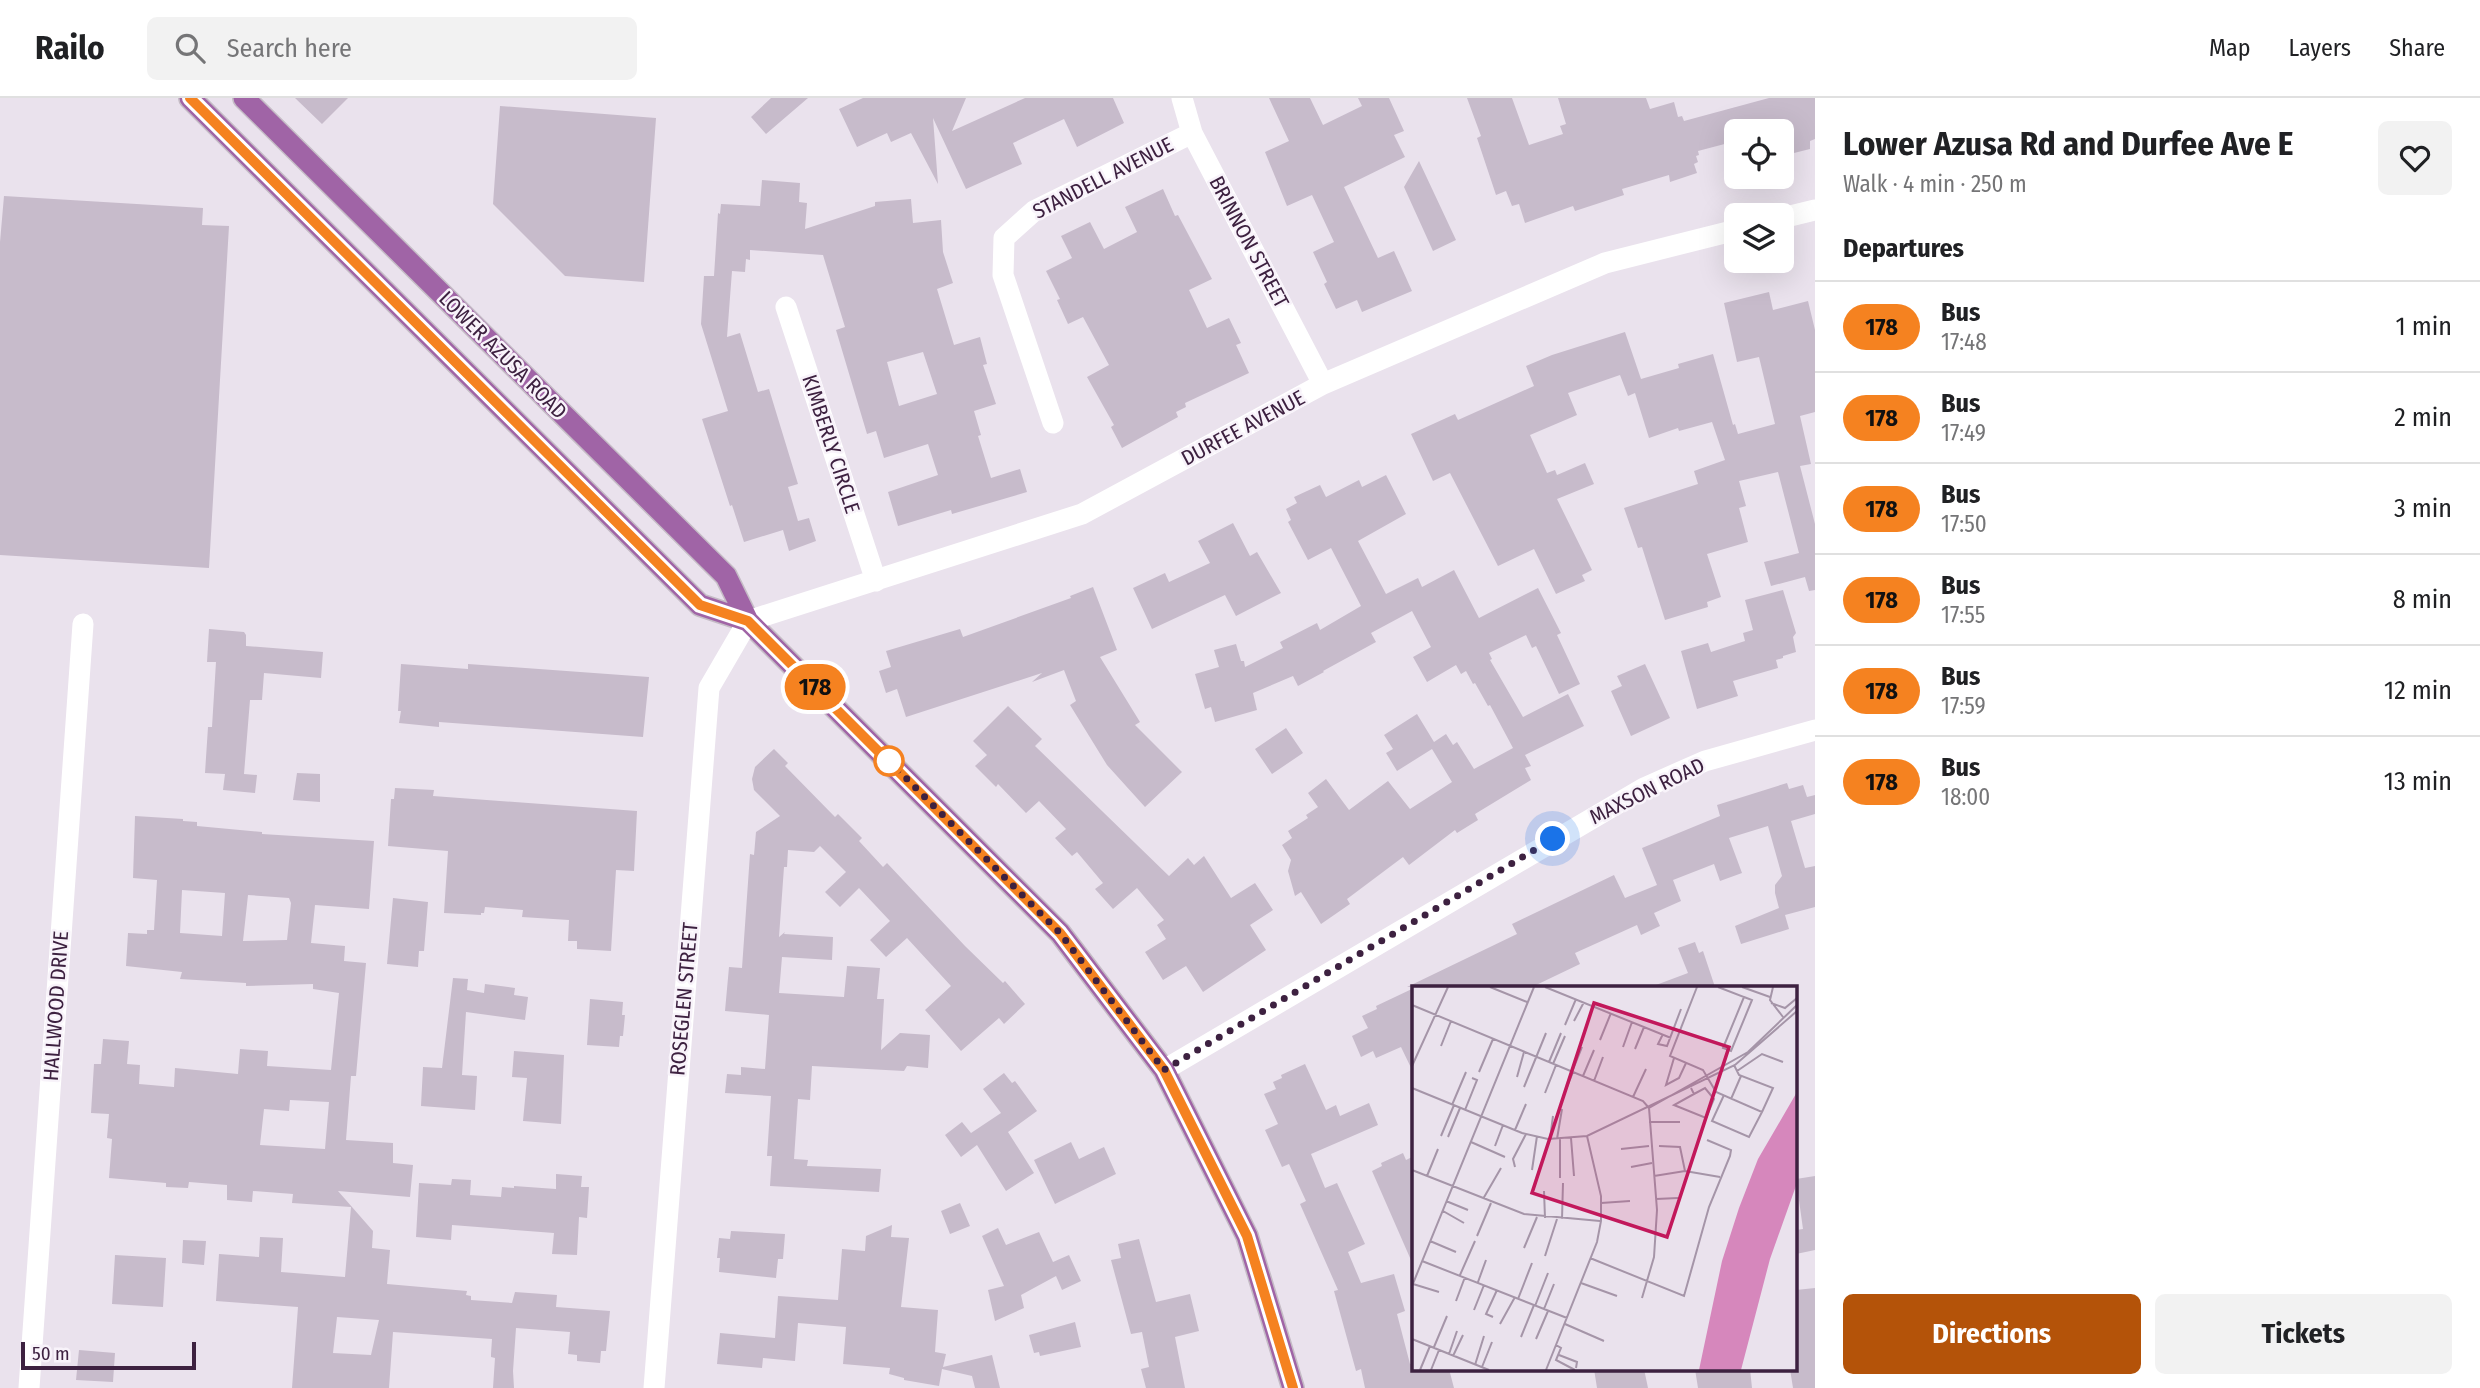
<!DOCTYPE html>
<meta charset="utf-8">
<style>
:root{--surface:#fff;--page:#f2f2f2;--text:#202124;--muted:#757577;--line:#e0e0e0;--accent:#b45309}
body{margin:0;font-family:"Fira Sans Condensed",sans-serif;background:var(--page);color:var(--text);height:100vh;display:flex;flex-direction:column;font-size:26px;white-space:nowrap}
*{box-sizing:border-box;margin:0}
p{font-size:23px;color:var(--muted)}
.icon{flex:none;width:38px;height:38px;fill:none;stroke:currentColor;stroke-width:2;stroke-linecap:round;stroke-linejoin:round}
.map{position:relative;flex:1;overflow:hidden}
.panel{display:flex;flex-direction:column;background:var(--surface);width:665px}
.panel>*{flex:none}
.badge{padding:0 14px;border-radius:23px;font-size:24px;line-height:46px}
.tools{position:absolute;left:1724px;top:21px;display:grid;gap:14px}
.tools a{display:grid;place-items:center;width:70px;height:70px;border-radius:10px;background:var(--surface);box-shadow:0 7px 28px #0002;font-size:35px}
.scale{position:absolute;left:21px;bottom:18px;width:175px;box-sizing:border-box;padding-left:7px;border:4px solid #3d2140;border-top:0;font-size:19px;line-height:24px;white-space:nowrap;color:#3d2140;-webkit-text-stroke:5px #f8f3fa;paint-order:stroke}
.you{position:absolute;width:35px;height:35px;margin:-18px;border:5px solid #fff;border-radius:50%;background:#1a73e8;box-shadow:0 0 0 10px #1a73e833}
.map>.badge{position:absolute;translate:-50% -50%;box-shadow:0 0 0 4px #fff}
h2{padding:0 28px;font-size:26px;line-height:63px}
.round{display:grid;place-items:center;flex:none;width:74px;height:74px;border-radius:10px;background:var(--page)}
.overview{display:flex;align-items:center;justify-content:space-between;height:119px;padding:0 28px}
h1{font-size:33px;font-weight:700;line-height:52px}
.primary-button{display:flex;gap:14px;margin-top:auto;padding:14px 28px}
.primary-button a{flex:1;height:80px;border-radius:10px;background:var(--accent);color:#fff;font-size:28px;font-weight:700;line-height:80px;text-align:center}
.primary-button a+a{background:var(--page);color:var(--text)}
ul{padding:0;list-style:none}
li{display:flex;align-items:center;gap:21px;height:91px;padding:0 28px;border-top:2px solid var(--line)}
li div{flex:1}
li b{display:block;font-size:26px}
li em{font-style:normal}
li .badge{min-width:77px;font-weight:700;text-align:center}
header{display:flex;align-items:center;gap:42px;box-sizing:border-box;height:98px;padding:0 35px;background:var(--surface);border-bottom:2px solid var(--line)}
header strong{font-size:33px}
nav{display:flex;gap:38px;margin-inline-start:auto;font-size:24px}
.search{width:490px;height:63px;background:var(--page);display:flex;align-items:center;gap:18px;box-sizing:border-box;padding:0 24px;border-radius:10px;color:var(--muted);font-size:26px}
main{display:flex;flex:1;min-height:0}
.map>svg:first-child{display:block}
.building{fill:#c7bbcb;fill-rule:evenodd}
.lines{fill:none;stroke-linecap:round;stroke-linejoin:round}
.major-casing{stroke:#c5bcc6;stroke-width:24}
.minor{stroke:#fff;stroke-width:21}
.major{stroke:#a064a6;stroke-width:21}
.line-casing{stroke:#fff;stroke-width:16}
.line{stroke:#f58220;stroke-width:10}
.walk{stroke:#3d2140;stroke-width:7;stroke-dasharray:0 12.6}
.stop-dot{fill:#fff;stroke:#f58220;stroke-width:3.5}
.labels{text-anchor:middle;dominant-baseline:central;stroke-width:5;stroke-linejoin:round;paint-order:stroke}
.street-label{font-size:21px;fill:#3d2140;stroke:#f8f3fa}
.inset-road{fill:none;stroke:#a595a8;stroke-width:2}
.view{fill:#c2185b;fill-opacity:0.15;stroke:#c2185b;stroke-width:3.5}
.inset-edge{fill:none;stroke:#3d2140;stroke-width:3.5}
</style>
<header>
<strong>Railo</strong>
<div class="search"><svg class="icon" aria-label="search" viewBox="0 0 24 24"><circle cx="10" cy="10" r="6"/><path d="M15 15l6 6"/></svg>Search here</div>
<nav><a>Map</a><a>Layers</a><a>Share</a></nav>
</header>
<main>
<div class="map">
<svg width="1815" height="1290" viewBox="0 0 1815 1290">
<rect width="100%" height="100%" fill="#eae2ed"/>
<path class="building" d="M295,0H348L322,26Z
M771,0H808L766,36L751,19Z
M863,0H966L952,33L1025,0H1113L1124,25L1077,49L1064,21L1013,45L1022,66L966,91L933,20L938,86L911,35L891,44L887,35L857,49L839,11Z
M1269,0H1310L1323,27L1362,8L1358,0H1389L1404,33L1394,37L1405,59L1344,89L1378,160L1394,153L1412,193L1362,214L1357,202L1336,211L1324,186L1327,184L1313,154L1334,144L1312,97L1287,108L1265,54L1289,43Z
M1467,0H1512L1529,47L1563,36L1560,28L1566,26L1558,0H1646L1650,11L1674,4L1678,19L1682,18L1684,23L1769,0H1815V41L1810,43V51L1794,55L1792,51L1782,54V33H1736V43L1698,53L1699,57L1696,58L1698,64L1694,66L1697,75L1670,84L1669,77L1622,91L1624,97L1575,113L1573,108L1525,125L1519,106L1512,108L1506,93L1496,97L1477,40L1481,38Z
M500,8L656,20L644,184L565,178L493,106Z
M1419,63L1456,142L1433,153L1404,89Z
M762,82L800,85L799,104L807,105L805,131L875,108V104L911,101L913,125L941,122L943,154L953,185L937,191L954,247L980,239L987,266L983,267L996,306L974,313L981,337L978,338L991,380L1020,371L1027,394L952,416L951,412L898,428L888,394L938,377L928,346L884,360L876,333L867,336L836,232L845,229L823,157L750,152V162L746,161L745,174L732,173L727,239L740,235L758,294L769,291L798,386L788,389L798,423L809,420L816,443L789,453L783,432L744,444L732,407L730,408L702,321L728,313L701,226L704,178H714L718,115L720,116L721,106L760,108ZM923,254L937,296L899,308L887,264Z
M1163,91L1175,118L1178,117L1212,181L1189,192L1207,230L1229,220L1241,245L1236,247L1249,275L1185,305L1186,309L1176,314L1178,319L1122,350L1111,329L1114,327L1087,279L1109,267L1083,219L1068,226L1057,202L1060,201L1046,173L1072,160L1061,138L1090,124L1104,151L1137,134L1125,109Z
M4,98L203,110L202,127L229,128L209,470L0,457V144Z
M1769,194L1773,212L1808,203L1815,232V314L1800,318L1811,366L1800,368L1815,426V492L1809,493L1805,479L1771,488L1764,464L1799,455L1778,374L1739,383L1746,408L1739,410L1748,444L1707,456L1721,499L1707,504L1708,509L1665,522L1642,449L1638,450L1624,410L1698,386L1694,373L1725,362L1712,324L1679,333L1678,330L1649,340L1635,295L1628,298L1620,277L1568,295L1577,317L1530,337L1547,375L1555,372L1557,377L1585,365L1594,386L1557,401L1592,472L1582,477L1585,483L1556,496L1534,451L1498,468L1450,375L1433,383L1411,336L1455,316L1458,322L1534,288L1526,268L1552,257L1625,234L1641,281L1679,270L1678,266L1713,256L1733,327L1735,326L1738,336L1775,326L1759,259L1737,264L1724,205Z
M1386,377L1406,416L1358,443L1386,496L1418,480L1422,489L1454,472L1479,520L1538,490L1561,535L1557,537L1580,586L1559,596L1536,548L1532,550L1526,537L1489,555L1492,561L1490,562L1523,619L1568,596L1584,628L1525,657L1531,668L1525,670L1531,682L1475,716L1478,722L1457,735L1455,732L1409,767L1403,759L1347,801L1350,806L1321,826L1301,794L1295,798L1288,773L1291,762L1282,747L1292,740L1288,733L1308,720L1306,717L1318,709L1308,695L1326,681L1349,712L1388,683L1410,711L1452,684L1432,651L1397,673L1386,655L1393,651L1384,637L1417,616L1434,644L1446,636L1453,647L1457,644L1474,671L1513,650L1490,607L1488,608L1475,585L1473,586L1466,573L1461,576L1456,567L1427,584L1413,559L1431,549L1412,513L1371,535L1376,544L1323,573L1324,574L1298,588L1293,578L1253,595L1257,612L1215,624L1211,609L1205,611L1195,576L1219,569L1214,552L1236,546L1241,563H1244L1245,569L1283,550L1280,544L1317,525L1320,532L1361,508L1331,450L1308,462L1288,424L1291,422L1286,411L1297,405L1294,399L1320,387L1326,399L1359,382L1362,389Z
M1233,425L1250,458L1257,454L1281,495L1236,518L1225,497L1152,531L1133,490L1165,475L1169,484L1210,465L1198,443Z
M1093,489L1117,552L1100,559L1140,624L1135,627L1182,674L1145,709L1107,667L1070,607L1076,603L1064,572L1032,584L1042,575L906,619L897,591L886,595L879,573L891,569L886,553L960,531L963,539L1071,500L1070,498Z
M1783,492L1796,535L1793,539L1796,554L1783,558V560L1776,562L1778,570L1733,583L1738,598L1697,611L1681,553L1708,545L1711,554L1745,543L1743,535L1753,532L1745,502Z
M209,531L244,534L246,537V548L323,554L321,580L264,575L262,602H250L244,676L257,677L255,695L223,692L225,676L205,675L208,629H212L216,564H207Z
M401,566L468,571V566L649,579L643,639L439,624V629L399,625L401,613H398Z
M1645,566L1670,620L1631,638L1611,593L1622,588L1617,578Z
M1008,608L1042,641L1035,648L1169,778L1188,760L1194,767L1204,758L1231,800L1255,785L1273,812L1250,827L1266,852L1203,894L1186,868L1163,882L1145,854L1166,841L1157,827L1164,822L1137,790L1113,811L1095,791L1103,785L1077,754L1072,758L1055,740L1066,731L1039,703L1026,715L998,686L996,689L975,668L987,657L973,643Z
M1286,630L1303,655L1272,676L1255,651Z
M774,651L788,665L785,668L835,719L838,716L862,740L859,743L883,769L887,765L965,848L1003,885L1005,883L1025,906L1004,926L999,920L961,953L925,912L951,888L907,840L886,859L870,842L890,823L859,790L840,809L825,794L846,774L820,748L814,754L788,752L787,769H784L779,839L785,834L784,836L833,839L832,862L782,859L779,895L844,899L847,868L880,870L877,901H884L881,952L900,935L930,937L928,970L907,968L904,973L812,968L810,1002L798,1001L794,1061L808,1062L807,1068L881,1071L879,1094L770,1088L772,1058H767L771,998L725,995L727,976L741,977V969L765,971L769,917L725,913L729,869L742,870L750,756L754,757L756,734L780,718L754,692L752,681L755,669Z
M297,675L320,676V704L293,702Z
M1787,685L1789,691L1803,687L1807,699L1815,697V716L1791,723L1805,770L1815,768V809L1785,817L1789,831L1741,846L1735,828L1779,810L1775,795V787L1782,778L1768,728L1729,740L1742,775L1720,783L1714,766L1673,782L1681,803L1654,815L1660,828L1641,837L1637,827L1575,855L1580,866L1532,889H1407L1517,836L1512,826L1614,777L1625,800L1657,787L1642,750L1720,718L1717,707Z
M395,690L434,692L433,698L637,713L634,773L616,772L611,853L577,851V843H568L569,822L522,819L523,812L485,809L484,815H481V817L444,815L448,753L388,748L391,701H394Z
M135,718L183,721V723L197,724V728L262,734V736L374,743L369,811L315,807L311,845L345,848L344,863L366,865L356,978H351L346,1042L393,1045V1065L413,1067L410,1099L338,1093L373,1133L372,1150L390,1152L387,1186L467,1193L466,1197L471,1198V1202L512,1205L515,1194L557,1197L556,1209L610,1213L606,1253H601L600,1265L577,1263V1257L568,1256L570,1234L516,1230L513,1273L514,1290H493L495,1260L491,1259V1256L492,1241L393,1234L389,1290H292L298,1209L216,1203L219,1156L259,1159L260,1139L283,1140L281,1174L345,1179L351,1109L292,1105L293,1096L253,1093L252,1104L227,1102V1087L189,1084L188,1090L166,1089V1085L109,1080L112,1041L107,1040L109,1016L91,1015L94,966H101L103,941L129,943L127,966L140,967L139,986L174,989L175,970L238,976L240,951L268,953L267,968L331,972L339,895L313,891V886L246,888V885L180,881L182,874L126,868L128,835L147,836V832H154L157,782L133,780ZM182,792L225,795L222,838L180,835ZM248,797L289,800L291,805L287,842L243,843ZM290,1002L329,1004L325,1051L260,1047L264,1011L289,1013ZM337,1219L379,1222L371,1257L333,1255Z
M393,800L428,804L424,853H419L418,869L387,866Z
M1695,844L1699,855L1703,853L1715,889H1657L1656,887L1688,875L1678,850Z
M453,880L468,881L467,892L484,895L485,886L515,890L514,897L528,899L525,922L466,914L462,977L477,978L475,1012L421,1008L423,969L442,970Z
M1414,890V976L1401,949L1376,960L1373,953L1361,959L1352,938L1368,930L1362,918L1377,911L1376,908Z
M590,901L623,904L622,917H625L623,938H620L619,949L587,947Z
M514,953L564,957L561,1026L523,1023L527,980L512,979Z
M1305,966L1326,1012L1336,1007L1340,1018L1369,1005L1378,1027L1311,1056L1325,1090L1337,1085L1365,1146L1348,1154L1361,1185L1394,1176L1405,1213L1397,1216L1410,1266L1414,1265V1271H1449L1454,1290H1365L1361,1271L1356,1273L1334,1193L1338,1192L1300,1106L1306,1103L1289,1066L1282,1069L1265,1032L1278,1026L1264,996L1276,991L1273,984L1282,980L1281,977Z
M1004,975L1012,985L1015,983L1037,1013L1008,1034L1034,1075L1006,1093L977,1047L961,1059L945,1037L962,1024L971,1035L1001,1015L983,991Z
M1071,1044L1079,1061L1104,1049L1116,1076L1055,1106L1034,1062Z
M1403,1055L1406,1062L1414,1058V1169L1372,1073L1382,1068L1381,1065Z
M556,1076L582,1078L581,1089H589L587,1120L579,1119L577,1157L552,1156L554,1135L452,1127L451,1142L416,1139L419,1085L451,1087L452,1081L471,1082L470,1097L501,1099L502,1089L514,1090V1088L556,1091Z
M1815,1078V1152L1796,1156V1132L1803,1131L1796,1081Z
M960,1105L970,1128L950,1136L941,1113Z
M892,1127L891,1139L909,1140L901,1209L938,1212L935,1254L946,1256L943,1269L992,1257L1000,1290H975L972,1278L942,1271L939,1288L904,1282V1280L889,1276L890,1270L843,1266L846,1229L798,1225L795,1263L763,1260L762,1270L717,1266L720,1235L775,1240L778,1198L838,1202L842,1151L865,1153L866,1138Z
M998,1130L1006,1147L1039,1134L1053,1164L1069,1157L1081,1183L1062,1192L1056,1178L1021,1197L1024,1210L995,1223L988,1192L1004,1188L982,1138Z
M731,1133L785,1136L783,1161H778L776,1180L719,1174L720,1160H717L719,1140L730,1141Z
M1139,1141L1156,1204L1190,1196L1199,1233L1175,1239L1185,1290H1146L1141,1271L1149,1269L1142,1234L1131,1236L1111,1162L1121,1160L1118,1146Z
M183,1142L206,1143L204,1167L182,1165Z
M115,1157L166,1160L163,1209L112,1206Z
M1815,1190V1290H1793L1790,1271H1796V1192Z
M1075,1224L1081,1249L1040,1258L1039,1254L1034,1255L1029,1237Z
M79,1252L115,1255L113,1284L76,1282Z
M1594,1271H1644L1648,1290H1597Z
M1695,1271H1750L1752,1290H1698Z"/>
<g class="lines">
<g class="major-casing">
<path id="major" d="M190,0L700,507L748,523
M244,0L726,478L748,523L1060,835L1164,972L1247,1138L1293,1290"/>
</g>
<path class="minor" d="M1182,0L1192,35L1323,286
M1782,120L1815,112
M786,209L876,483
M1053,325L1003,177L1004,140L1034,113L1192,35
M1164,972L1644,690L1705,663L1815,632
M29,1290L83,526
M654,1290L709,590L748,523L1082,416L1323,286L1605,165L1736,132"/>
<use href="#major" class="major"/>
</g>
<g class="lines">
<g class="line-casing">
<path id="line" d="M190,0L700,507L748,523L1060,835L1164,972L1247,1138L1293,1290"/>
</g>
<use href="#line" class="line"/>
<path class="walk" d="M889,663L1060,835L1164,972L1553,741"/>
</g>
<circle class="stop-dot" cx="889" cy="663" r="14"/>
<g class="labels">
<g class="street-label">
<text transform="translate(1103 80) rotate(-27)">STANDELL AVENUE</text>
<text transform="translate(1249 144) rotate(62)">BRINNON STREET</text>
<text transform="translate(503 257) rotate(45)">LOWER AZUSA ROAD</text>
<text transform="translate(1243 330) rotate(-28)">DURFEE AVENUE</text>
<text transform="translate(831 346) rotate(72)">KIMBERLY CIRCLE</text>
<text transform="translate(1647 693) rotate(-26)">MAXSON ROAD</text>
<text transform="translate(684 901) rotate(-85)">ROSEGLEN STREET</text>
<text transform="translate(56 908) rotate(-86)">HALLWOOD DRIVE</text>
</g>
</g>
<g transform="translate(1412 888)">
<rect width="385" height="385" fill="#eae2ed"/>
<path d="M385,106V197L358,273L329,384H287L310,275L327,222L346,173Z" fill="#d687bc"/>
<path class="inset-road" d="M78,1L115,16M133,1L259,52M285,1L258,70L291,84L304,106L350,126L337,151L300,135L312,109M306,1L332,11L311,62L319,65L340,14L332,11M330,1L358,11M361,1L358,14L371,31M359,17L373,22L385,12M0,19L231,115L237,122L245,224L242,271L230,312M162,35L172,16M153,39L164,13M251,48L246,58L255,60L269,23M188,54L199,27M29,60L39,35M211,61L220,36M223,63L232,41M262,72L254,99L267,92L274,77M137,76L149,47M141,78L153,50M322,79L327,89L361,102L350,126M0,80L36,1M325,85L350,68L371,76M67,86L81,53M160,86L170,61M171,90L182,64M105,91L112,66M182,95L191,71M112,101L134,47M0,102L110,147L136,153L175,150L323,79L385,25M279,102L282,108L262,119L294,132L302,113L293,102L282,108M133,107L144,79M151,111L161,86M221,111L234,83M319,113L329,90M40,119L54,86M237,122L336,66L385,19M53,124L65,94L60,92M237,136H268M103,144L114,118M29,150L42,119M36,151L48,122M159,152L162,190M138,153L141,130M145,153L150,123M148,153V192M59,156L93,171M83,160L91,139M247,160L268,161L273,185M209,163L237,160M103,181L101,173L114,148M219,181L240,177M0,184L112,228L188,235M120,184L125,150M15,190L26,163M242,190L273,185L308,191M132,205L133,232M71,213L89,182M244,213L266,212M34,215L56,224M189,217L218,215M31,225L52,237M150,233L151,197M65,250L79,217M18,255L44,266M112,262L125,231M133,270L145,233M178,272L272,310L297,221L318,170L319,164L295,154M10,275L155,332M48,289L63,255M66,296L74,274M169,297L205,310M1,298L27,306M0,300L122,1M106,313L120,277M44,315L53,291M123,320L136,287M132,323L142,298M62,324L72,299M81,331L74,328L85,304M88,338L103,311M153,338L192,355M109,351L122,319M0,353L77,384M124,353L136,325M144,359L149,362L144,374L163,384M22,361L35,330M37,368L45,345M147,369L165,376L164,382M41,370L51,349M63,379L72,350M70,381L80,356M8,384L18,360M19,384L27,364M134,384L185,256L189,235V210L175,150"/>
<path class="view" d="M182,17L317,61L255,251L120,207Z"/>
<rect width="385" height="385" class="inset-edge"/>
</g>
</svg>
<div class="tools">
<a><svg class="icon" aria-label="locate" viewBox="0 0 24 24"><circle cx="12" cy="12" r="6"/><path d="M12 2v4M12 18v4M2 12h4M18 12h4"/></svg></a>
<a><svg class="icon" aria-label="layers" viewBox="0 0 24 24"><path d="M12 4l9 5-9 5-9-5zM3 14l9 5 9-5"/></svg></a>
</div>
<div class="scale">50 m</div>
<div class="you" style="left:1553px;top:741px"></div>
<b class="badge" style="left:815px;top:589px;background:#f58220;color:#111">178</b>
</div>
<section class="panel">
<div class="overview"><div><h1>Lower Azusa Rd and Durfee Ave E</h1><p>Walk · 4 min · 250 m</p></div><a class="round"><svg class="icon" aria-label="heart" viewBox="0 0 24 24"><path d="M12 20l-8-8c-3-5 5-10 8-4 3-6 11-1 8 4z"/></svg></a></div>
<h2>Departures</h2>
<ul>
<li><span class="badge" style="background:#f58220;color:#111">178</span><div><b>Bus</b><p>17:48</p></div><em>1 min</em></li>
<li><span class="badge" style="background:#f58220;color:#111">178</span><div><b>Bus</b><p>17:49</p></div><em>2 min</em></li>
<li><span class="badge" style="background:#f58220;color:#111">178</span><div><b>Bus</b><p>17:50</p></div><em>3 min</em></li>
<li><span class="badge" style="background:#f58220;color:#111">178</span><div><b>Bus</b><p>17:55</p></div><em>8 min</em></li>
<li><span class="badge" style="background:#f58220;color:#111">178</span><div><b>Bus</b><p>17:59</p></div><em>12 min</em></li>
<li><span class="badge" style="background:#f58220;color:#111">178</span><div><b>Bus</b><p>18:00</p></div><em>13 min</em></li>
</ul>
<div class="primary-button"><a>Directions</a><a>Tickets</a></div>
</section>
</main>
